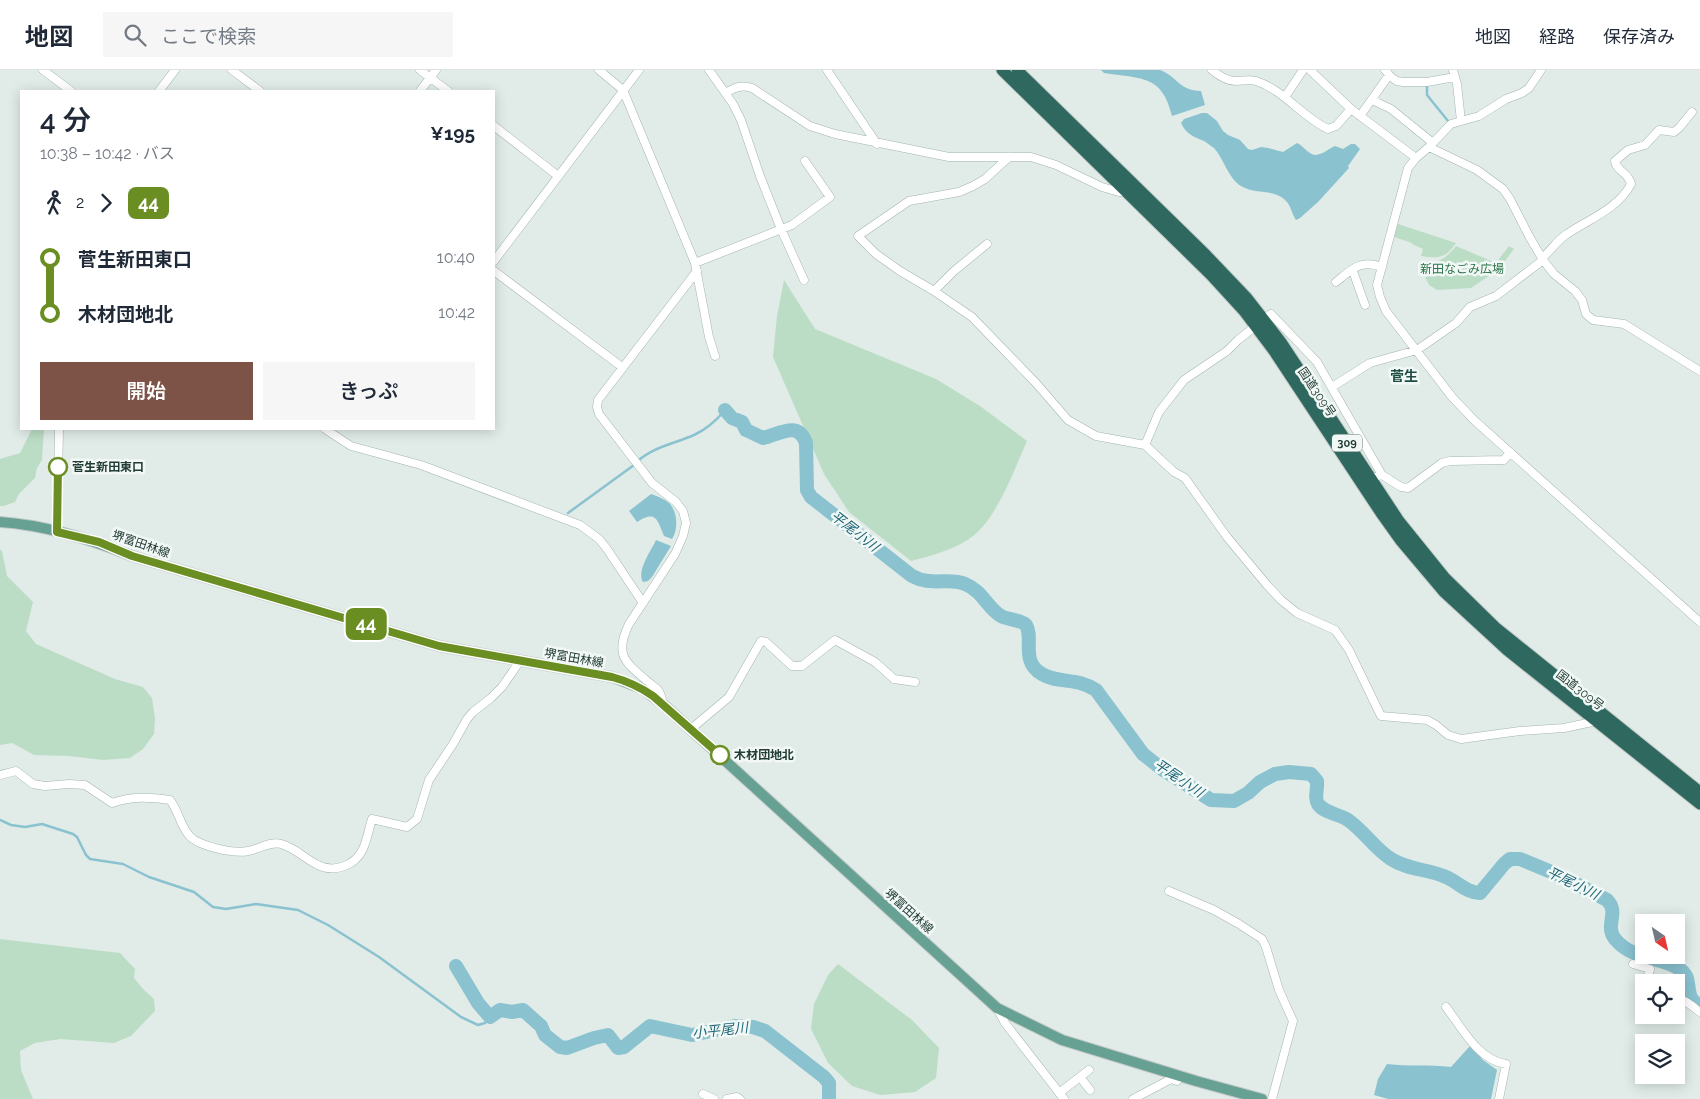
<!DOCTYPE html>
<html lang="ja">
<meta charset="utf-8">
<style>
:root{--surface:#fff;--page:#f6f6f7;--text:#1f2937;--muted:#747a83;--line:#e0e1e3;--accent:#7d5347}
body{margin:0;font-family:Raleway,"Noto Sans JP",sans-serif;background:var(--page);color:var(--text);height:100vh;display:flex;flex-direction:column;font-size:19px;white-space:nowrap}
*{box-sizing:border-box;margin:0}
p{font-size:16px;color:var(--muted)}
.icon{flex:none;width:28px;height:28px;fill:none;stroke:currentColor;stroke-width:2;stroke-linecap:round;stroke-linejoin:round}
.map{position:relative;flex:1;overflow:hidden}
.side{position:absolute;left:20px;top:20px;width:475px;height:340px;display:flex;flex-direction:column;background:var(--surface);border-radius:0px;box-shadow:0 2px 12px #0003}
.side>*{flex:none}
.badge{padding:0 10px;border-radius:8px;font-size:18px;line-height:32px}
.needle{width:32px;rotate:146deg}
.controls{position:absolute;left:1635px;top:844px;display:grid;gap:10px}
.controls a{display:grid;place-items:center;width:50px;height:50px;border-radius:0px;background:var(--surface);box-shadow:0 2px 12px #0003;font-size:25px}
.map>.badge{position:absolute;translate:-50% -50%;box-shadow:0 0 0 2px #fff}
.legs{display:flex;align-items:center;gap:8px;height:55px;padding:0 20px;font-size:16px}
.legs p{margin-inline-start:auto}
.summary{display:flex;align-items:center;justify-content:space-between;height:85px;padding:0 20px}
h1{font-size:28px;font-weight:600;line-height:38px}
.primary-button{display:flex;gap:10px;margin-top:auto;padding:10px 20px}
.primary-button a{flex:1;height:58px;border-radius:0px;background:var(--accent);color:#fff;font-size:20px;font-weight:600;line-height:58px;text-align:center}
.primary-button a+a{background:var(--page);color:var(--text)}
ul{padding:0 20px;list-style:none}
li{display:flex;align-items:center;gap:18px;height:55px;font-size:19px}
li i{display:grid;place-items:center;width:8px;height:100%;margin:0 6px;background:currentColor}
li i::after{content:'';width:12px;height:12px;margin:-6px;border:4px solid;border-radius:50%;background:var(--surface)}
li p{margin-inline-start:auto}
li:first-child i{background:linear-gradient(#0000 50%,currentColor 0)}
li:last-child i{background:linear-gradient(currentColor 50%,#0000 0)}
header{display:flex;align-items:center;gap:30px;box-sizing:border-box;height:70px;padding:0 25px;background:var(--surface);border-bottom:1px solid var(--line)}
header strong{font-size:24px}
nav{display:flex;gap:28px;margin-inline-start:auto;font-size:18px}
.search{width:350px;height:45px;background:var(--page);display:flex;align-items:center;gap:12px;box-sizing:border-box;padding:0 18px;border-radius:0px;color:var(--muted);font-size:19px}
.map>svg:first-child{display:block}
.green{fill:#bbddc5}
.water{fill:#8ac2d0}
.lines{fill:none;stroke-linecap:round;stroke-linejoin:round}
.stream{stroke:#8ac2d0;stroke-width:2.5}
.river{stroke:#8ac2d0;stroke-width:14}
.minor-casing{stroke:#a4b4af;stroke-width:9}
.major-casing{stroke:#c1c8c7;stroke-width:12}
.highway-casing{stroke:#c1c8c7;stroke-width:13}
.minor{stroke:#fff;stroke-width:8}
.major{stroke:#66a194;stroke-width:10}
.highway{stroke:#2e685f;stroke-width:11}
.line-1-casing{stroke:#fff;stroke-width:11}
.line-1{stroke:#6b8e23;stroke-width:8}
.stop-1-dot{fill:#fff;stroke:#6b8e23;stroke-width:2.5}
.labels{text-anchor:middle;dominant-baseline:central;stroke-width:5;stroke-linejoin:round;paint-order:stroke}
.shield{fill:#f2f8f5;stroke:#60746f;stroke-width:1}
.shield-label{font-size:11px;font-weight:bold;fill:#223c36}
.park-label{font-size:12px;fill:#2d734b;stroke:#f2f8f5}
.street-label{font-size:12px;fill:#223c36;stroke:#f2f8f5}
.stop-label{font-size:12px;font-weight:bold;fill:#223c36;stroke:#f2f8f5;text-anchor:start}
.neighbourhood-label{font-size:14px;font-weight:bold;fill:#1e4e44;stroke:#f2f8f5}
.water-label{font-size:14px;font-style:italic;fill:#1d6577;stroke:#f2f8f5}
</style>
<header>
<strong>地図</strong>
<div class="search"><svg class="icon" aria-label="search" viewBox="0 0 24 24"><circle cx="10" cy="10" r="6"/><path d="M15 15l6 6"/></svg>ここで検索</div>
<nav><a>地図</a><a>経路</a><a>保存済み</a></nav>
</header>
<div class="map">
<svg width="1700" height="1029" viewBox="0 0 1700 1029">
<rect width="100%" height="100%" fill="#e1ece8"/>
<path class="green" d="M1398,154L1456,173C1446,188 1438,189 1421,186L1423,179L1412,174V173L1394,167Z
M1456,176L1496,193L1509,176L1514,179L1499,199L1471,218L1437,220L1429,215L1419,195C1436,194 1445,190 1456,176Z
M784,210L815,259L936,309L980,336L1027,371C1014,400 996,452 969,469C952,480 931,486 911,491L849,442L824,404L773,287L777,246Z
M32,359H44L42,390L37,398L35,408L19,424L15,432L4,436H0V389L20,383Z
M0,479L2,481L7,506L33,532L26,561L36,574L115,609L143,617L152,628L155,648L154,664L143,679L130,688L103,690L69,686L34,685L12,673L0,675Z
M0,869L120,883L135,899L134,908L144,920L154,929L155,941L131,966L114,973L60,969L35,973L20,981L21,1000L33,1029H0Z
M838,894L912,950L939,978L936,1008L915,1022L880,1025L852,1016L828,993L811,959L814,934L828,905Z"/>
<path class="water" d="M1101,0C1113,0 1151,0 1160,0C1177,6 1179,21 1201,21L1205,35L1172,46C1162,4 1141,9 1104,3Z
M1202,43H1207L1217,51L1223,61L1228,65L1240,70L1248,79L1252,80L1261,77L1268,78L1283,82L1297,73C1302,75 1305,80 1310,83C1318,89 1328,79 1335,76L1343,79L1351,74H1355L1360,79L1348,96L1349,98L1318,132L1300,148L1296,150C1292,144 1291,137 1287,132C1276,118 1255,125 1241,116C1228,108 1224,89 1214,78C1210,76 1208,73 1204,71C1194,67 1186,64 1181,53L1184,49Z
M651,424C657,426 665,429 670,434C678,443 678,460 672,469L664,466C657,449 656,440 637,452L629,441Z
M656,470L671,476L652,507L648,511L643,512C636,501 651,481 656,470Z
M1470,976L1483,990L1497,1000L1491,1029H1388L1374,1025L1378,1009L1387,994C1409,997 1430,994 1451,997Z"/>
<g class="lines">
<path class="stream" d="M1427,14V25L1448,51
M568,443L634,395C648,378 674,374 694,365C707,359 716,351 725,340
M0,750L11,755L25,757L42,754L73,764L77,767L86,785L90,789L123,794L149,807L194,822L213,837L226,839L256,834L298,840L328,855L379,887L461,947L478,955L485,953L490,947"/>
<path class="river" d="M725,340L732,348L742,352L746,360L763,368C780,364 798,350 806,373L807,420L811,427L912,506C916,507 919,510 923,510C937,514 951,508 965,514C983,521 987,538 1001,546C1008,550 1022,550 1026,555C1034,568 1020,592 1042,604C1058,614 1077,607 1096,620L1143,684L1162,699L1211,730L1234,731L1248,723L1260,712L1275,704L1289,702L1311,704L1317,711C1318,718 1314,728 1318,734C1324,743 1339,744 1348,750C1364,761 1375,779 1391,789C1408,800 1428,799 1446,807C1458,812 1465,822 1480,823L1504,794L1510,789H1520L1561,806L1607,830C1620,843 1604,855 1615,869C1633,891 1662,886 1681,900C1690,907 1687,915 1690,925C1691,930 1696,933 1700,936
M456,896L478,933L490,947L500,940L512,942L523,940L541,956L545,965L560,977L567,978L594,968L608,965L618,978L624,977L650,956L692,965L735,956L753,957L765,961L824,1007L829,1013V1029"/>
<g class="minor-casing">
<path id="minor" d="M43,0L71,21
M232,0L260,21
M420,0L448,21
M599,0L623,20L695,193L709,267L715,286
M709,0L733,34L741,50L760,106L781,159L804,210
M827,0L877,74
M1212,0C1218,5 1228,11 1236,11C1243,11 1250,9 1256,11C1284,20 1302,47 1328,59L1336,56L1351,39L1416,88
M1310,0L1351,39
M1385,0L1391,7L1397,11L1403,12H1427L1455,7
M1453,0L1457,14L1461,51
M1541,0L1529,18L1522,23L1506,29L1479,46L1451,54L1429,77L1416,88L1408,98L1377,215L1380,227L1386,241L1452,327L1475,351L1700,552
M159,21L175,0
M420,21L436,0
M725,23C734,18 741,14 752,18L810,56L835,64L949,87H1031L1056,95L1102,117L1119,122H1126
M1285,27L1303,0
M1372,30L1391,39L1433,73
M1360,46L1389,5
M494,56L558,106
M1429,77L1477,100L1503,119L1510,129L1529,166L1543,190L1554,204L1575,221L1582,230L1586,244L1593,250L1624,254L1700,301
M1009,87L985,109L973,116L959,122L909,131L858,166L876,184L900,201L934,221L972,247L1035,312L1068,350L1096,366L1145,375L1174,402L1185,408L1227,467L1267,515L1281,530L1297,543L1335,560L1349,580L1381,646L1427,650L1436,655L1448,665L1461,669L1520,661L1564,658L1597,651L1598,649
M1542,188C1551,181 1557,170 1567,164C1589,149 1618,139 1631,114C1629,103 1616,101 1615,91L1628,80L1645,75L1659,60L1674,62L1679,58L1692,42
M494,191L639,0
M695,193L792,155L830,127L805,91
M494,201L622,297
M1354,204L1365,235
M1336,212C1352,199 1361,189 1382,197
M934,221L954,201L987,174
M1332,317L1370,293L1417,280L1456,253L1470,237L1496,226L1543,190
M325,359L351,376L421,395L580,455L599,469L607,479L643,533
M1145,375L1159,342L1184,310L1227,281L1238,270L1271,244L1317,292L1382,405
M1370,408L1382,405L1401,417L1408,418L1442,393L1450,391L1504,390L1510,382
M57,462L59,359
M664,635C662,630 661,624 658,620C655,617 649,613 646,610C623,591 615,583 629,554L675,484L683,466L686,453L683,441L676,432L652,413L599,344L597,337L598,330L697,201
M691,659L729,627L761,571L766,572L792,596H802L835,570L875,592L894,609L915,612
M0,705L16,701L33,714L45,716L69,714L85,715L112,733C132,726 149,727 170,730C178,740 180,754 188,764C196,776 234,784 248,781C259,779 270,771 281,774C294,777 305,789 318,795C334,803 355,796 363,779C367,770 369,759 372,749L407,757L417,749L429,710L453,674L467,649L473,642L491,628L502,617L520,591
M1169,821L1214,840L1239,854L1262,869L1266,877L1279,920L1293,951L1272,1029
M1633,894L1650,899L1647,912
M1676,928C1686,930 1692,936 1700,942
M1446,937C1462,958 1478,990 1506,994L1499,1029
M997,938L1005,953L1064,1029
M1080,1007L1090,1020
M1059,1023L1089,1000
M703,1024L714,1029
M727,1029L737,1027L740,1029
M1133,1029L1171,1009L1177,1011L1181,1007"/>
</g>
<g class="major-casing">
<path id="major" d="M0,452C45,455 90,469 132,486L439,576L612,607L643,619L664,635L997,938L1062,970L1196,1011L1262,1029"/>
</g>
<g class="highway-casing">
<path id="highway" d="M1002,0L1211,205L1244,241L1274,281L1381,443L1401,471L1444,522L1507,580L1700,734
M1017,0L1206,185L1247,228L1281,272L1399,451L1445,508L1495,557L1700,722"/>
</g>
<use href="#minor" class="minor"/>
<use href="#major" class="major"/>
<use href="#highway" class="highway"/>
</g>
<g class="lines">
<g class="line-1-casing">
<path id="line-1" d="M58,397L57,462L99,472L132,486L439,576L612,607C627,611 640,617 653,626L720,685"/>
</g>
<use href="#line-1" class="line-1"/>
</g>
<g class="stop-1-dot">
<circle cx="58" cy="397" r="9"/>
<circle cx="720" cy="685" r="9"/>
</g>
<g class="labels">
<rect class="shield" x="1332" y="364.5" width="30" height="17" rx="4"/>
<g class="shield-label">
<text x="1347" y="373">309</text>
</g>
<g class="park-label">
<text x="1462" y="199">新田なごみ広場</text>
</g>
<g class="street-label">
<text transform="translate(1317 322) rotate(56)">国道309号</text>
<text transform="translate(141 474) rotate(19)">堺富田林線</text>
<text transform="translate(574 588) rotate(10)">堺富田林線</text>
<text transform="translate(1580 620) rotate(38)">国道309号</text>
<text transform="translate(909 841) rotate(42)">堺富田林線</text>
</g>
<g class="stop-label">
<text x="72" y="397">菅生新田東口</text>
<text x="734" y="685">木材団地北</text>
</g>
<g class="neighbourhood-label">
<text x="1404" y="306">菅生</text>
</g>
<g class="water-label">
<text transform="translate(855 461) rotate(38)">平尾小川</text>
<text transform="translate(1179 708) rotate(34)">平尾小川</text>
<text transform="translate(1573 813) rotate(26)">平尾小川</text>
<text transform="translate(720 960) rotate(-6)">小平尾川</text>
</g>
</g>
</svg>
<div class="controls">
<a><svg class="needle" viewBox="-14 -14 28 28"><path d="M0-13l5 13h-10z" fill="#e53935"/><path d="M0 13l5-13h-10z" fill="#747a83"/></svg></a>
<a><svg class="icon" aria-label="locate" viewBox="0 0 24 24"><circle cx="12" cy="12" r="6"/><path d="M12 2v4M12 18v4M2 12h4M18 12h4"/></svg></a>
<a><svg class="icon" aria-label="layers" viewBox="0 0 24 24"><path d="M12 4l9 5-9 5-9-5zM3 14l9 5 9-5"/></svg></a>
</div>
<b class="badge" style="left:366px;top:554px;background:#6b8e23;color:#fff">44</b>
<section class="side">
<div class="summary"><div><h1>4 分</h1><p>10:38 – 10:42 · バス</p></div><b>¥195</b></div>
<div class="legs"><svg class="icon" aria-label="walk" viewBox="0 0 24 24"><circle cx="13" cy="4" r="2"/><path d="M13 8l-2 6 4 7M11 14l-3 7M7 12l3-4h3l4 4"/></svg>2<svg class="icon" aria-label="forward" viewBox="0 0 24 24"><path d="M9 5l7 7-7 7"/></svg><b class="badge" style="background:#6b8e23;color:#fff">44</b></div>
<ul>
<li><i style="color:#6b8e23"></i><b>菅生新田東口</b><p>10:40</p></li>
<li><i style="color:#6b8e23"></i><b>木材団地北</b><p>10:42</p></li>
</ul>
<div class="primary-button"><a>開始</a><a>きっぷ</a></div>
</section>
</div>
